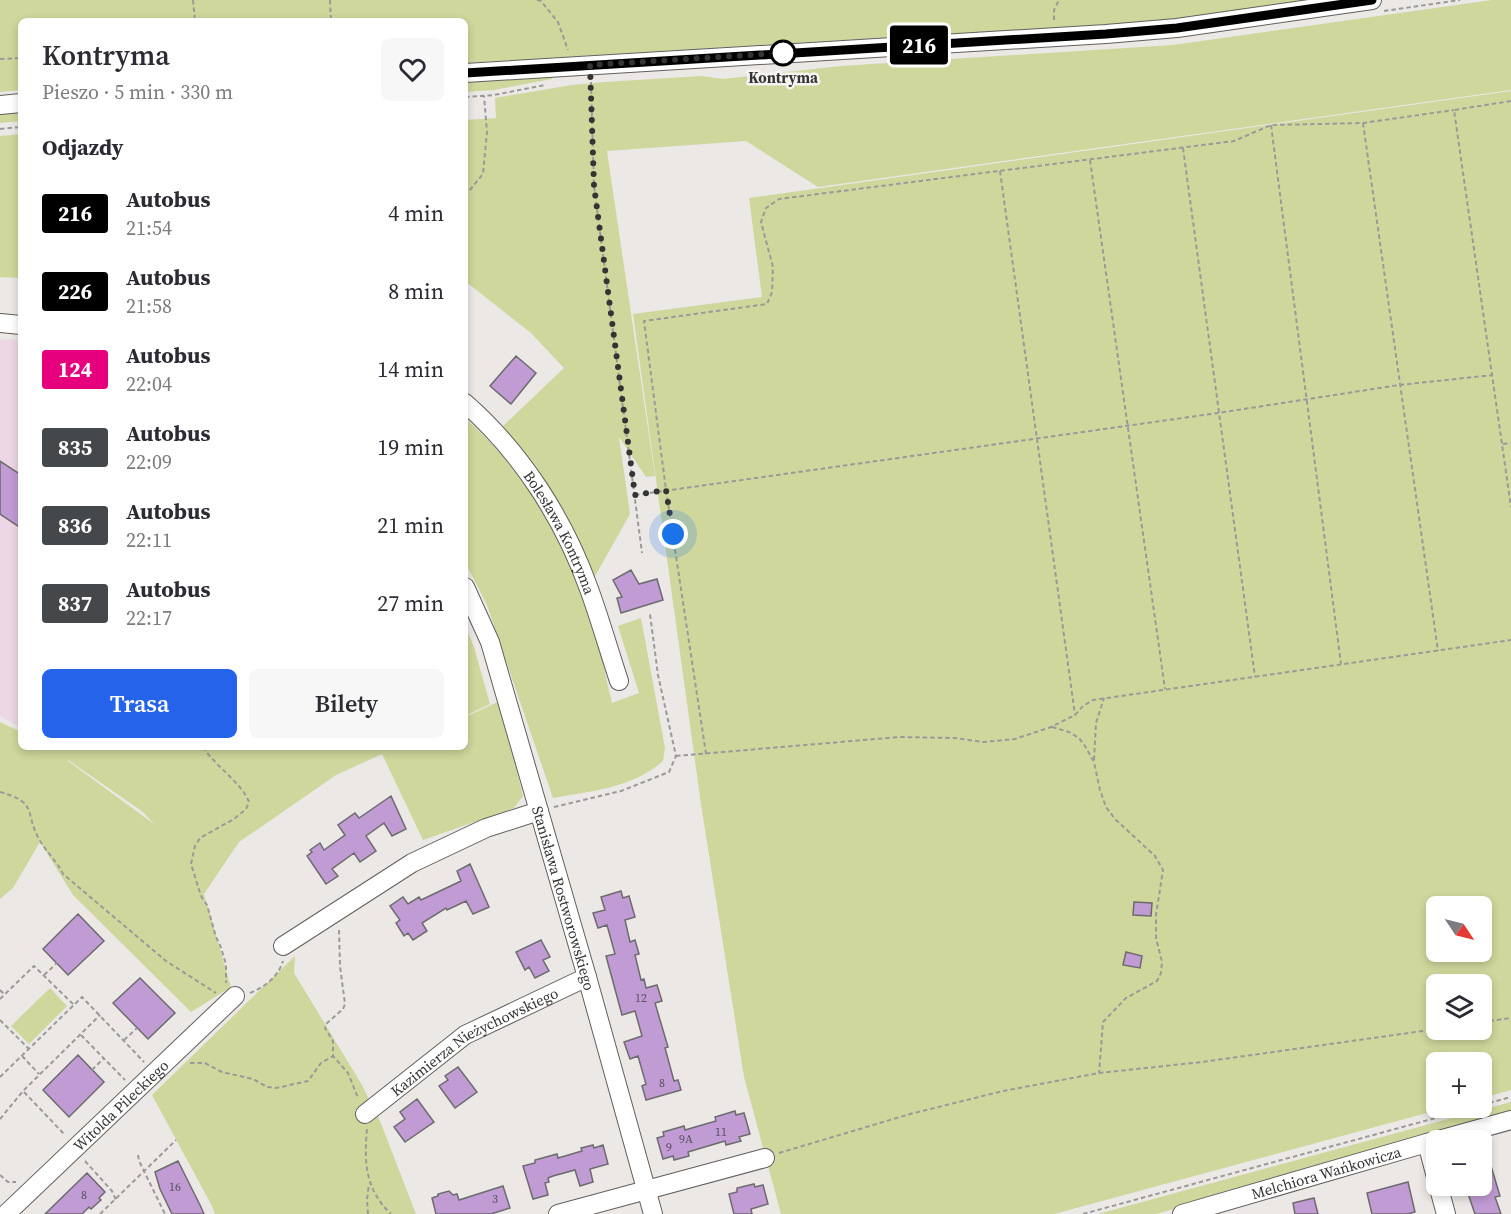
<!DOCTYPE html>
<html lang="pl">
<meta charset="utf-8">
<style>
:root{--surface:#fff;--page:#f7f7f7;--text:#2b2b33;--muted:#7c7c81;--accent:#2563eb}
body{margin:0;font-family:"Source Serif 4",serif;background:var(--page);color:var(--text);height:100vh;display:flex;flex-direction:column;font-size:22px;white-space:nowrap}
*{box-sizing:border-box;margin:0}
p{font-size:20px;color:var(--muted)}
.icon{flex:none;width:33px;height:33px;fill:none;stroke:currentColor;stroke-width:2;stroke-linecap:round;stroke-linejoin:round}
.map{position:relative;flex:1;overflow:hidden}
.panel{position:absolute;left:18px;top:18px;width:450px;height:732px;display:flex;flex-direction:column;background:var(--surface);border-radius:9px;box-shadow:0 3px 9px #0003}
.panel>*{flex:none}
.badge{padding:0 12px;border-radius:4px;font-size:21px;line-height:39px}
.needle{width:39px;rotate:125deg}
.fabs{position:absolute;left:1426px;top:896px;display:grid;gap:12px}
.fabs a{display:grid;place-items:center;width:66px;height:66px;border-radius:9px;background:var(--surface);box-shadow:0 3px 9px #0003;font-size:30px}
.you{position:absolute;width:30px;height:30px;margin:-15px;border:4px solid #fff;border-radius:50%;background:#1a73e8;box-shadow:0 0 0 9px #1a73e833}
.map>.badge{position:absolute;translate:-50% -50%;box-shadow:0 0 0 3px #fff}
h2{padding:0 24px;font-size:22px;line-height:54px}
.round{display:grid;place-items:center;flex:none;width:63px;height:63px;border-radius:9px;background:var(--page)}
.headline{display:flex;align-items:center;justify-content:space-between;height:102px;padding:0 24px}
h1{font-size:28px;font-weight:600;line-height:45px}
.action{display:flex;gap:12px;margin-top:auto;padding:12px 24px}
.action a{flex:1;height:69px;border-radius:9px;background:var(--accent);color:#fff;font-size:24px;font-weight:600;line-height:69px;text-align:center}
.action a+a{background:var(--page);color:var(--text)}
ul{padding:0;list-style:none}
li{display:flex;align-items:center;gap:18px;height:78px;padding:0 24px}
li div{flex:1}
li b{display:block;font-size:22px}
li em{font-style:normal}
li .badge{min-width:66px;font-weight:700;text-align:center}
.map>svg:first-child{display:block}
.education{fill:#edd7e5}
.green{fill:#cfd79c;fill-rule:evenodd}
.building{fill:#c19bd4;stroke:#6c6b6d;stroke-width:1.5}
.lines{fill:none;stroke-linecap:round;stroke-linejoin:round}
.minor-casing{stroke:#625f5e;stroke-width:20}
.path{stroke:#9c9a99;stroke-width:2;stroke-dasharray:4.5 3;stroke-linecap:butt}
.minor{stroke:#fff;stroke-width:18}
.line-casing{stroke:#fff;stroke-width:14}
.line{stroke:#000;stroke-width:9}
.walk{stroke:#353434;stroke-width:6;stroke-dasharray:0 10.8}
.stop-dot{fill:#fff;stroke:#000;stroke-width:3}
.labels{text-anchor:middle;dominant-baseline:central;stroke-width:5;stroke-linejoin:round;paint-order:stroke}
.number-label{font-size:12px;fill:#584e5c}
.stop-label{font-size:15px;font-weight:bold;fill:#353434;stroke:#f8f5f3}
.street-label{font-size:15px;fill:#353434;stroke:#f8f5f3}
</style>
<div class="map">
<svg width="1511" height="1214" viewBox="0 0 1511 1214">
<rect width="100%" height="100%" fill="#ebe8e6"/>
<path class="education" d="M11,339L21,341V728L0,716V340Z"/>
<path class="green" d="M0,0H1313L1204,16L1129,23L465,63V21H21V90L0,92Z
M1492,0H1511V90L818,187L746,141L607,151L655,476L646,477L619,437L630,514L594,578L523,453L503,426L564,368L531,333L465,281V120L496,118L495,98L572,85L605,82L701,76L723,79L841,66L1173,45Z
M552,76V79L494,90L465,92V81Z
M1511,91V1090L1482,1098V1062H1437V1107H1449L1054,1214H781L744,1077L701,804L633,314L762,297L749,198ZM1437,906H1482V951H1437ZM1437,984H1482V1029H1437Z
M21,110V121L0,123V112Z
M21,134V284L19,278L0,277V136Z
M465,418C516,463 553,520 580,583C596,620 602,663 612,703L639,693L618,626L641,618L665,748L663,761C632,788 592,791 553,798L487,605L465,562Z
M465,626L474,647L490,704L465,716Z
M500,701L523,796L514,808L423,840L382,754L336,775L239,842L204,894L231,987L191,1012L73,895L40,842L13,888L0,899V722L21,732V747H465V717ZM68,760L143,812L154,824L68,761Z
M295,956L294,973L362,1085L380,1121L416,1214H215L212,1206L152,1095Z
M50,988L67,1006L29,1044L11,1026Z
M1511,1102V1114L1156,1214H1098Z"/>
<path class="building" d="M516,356L536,373L511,404L490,386Z
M0,461L21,475V528L0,514Z
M631,570L639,584L657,579L663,600L621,613L617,598L622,597L613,580Z
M391,796L406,829L392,836L384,823L366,836L376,851L360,862L354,853L332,869L338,876L326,884L307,856L312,852L310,850L320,843L324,850L345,835L338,825L355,813L359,818Z
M470,864L489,907L473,914L466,901L447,910L446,908L422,923L427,931L413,940L408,933L404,936L396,923L400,920L390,906L403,897L408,904L419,897L421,900L461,881L457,871Z
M621,891L623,898L629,896L635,917L625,920L630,942L635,940L639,954L635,955L641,980L644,979L646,988L657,985L662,1001L655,1003L668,1047L665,1048L674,1081L678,1080L681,1090L646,1100L642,1086L646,1084L638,1056L630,1059L624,1042L642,1036L635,1011L622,1015L606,956L615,954L607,925L598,928L593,913L605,910L601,897Z
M1134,902L1152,903L1151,916L1133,915Z
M78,914L104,941L68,975L43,949Z
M541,940L550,957L543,960L549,971L535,978L529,967L525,970L516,952Z
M1126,952L1142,956L1140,968L1123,965Z
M140,978L175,1013L148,1039L113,1003Z
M78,1055L104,1082L69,1117L43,1090Z
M458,1067L477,1092L455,1108L439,1086L448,1080L445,1076Z
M417,1099L434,1122L405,1142L394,1127L405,1119L400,1112Z
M735,1111L736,1115L744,1113L750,1134L739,1137L741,1141L726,1145L725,1141L698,1149L688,1152L689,1156L674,1160L673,1156L663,1159L657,1138L664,1136L663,1132L684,1126L685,1130L702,1125L716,1121L715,1117Z
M593,1145L594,1148L603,1145L608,1164L590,1169L593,1182L580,1186L575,1170L553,1176L548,1178L549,1182L545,1183L548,1195L533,1199L523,1166L535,1163V1160L557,1154L558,1158L582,1151L581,1148Z
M1482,1146H1485L1500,1196L1495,1197L1501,1214H1475L1465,1185H1482Z
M178,1161L200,1205L204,1214H172L160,1189L155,1172Z
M87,1173L105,1192L99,1198L101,1200L91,1209L89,1207L82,1214H45Z
M1408,1182L1415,1212L1407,1214H1372L1367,1193Z
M754,1184L755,1187L763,1185L768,1204L751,1209L752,1214H734L729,1194L737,1192V1188Z
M503,1186L510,1208L491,1214H436L432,1198L438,1196V1194L449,1191L453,1195L457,1194L459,1200Z
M1314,1198L1318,1214H1295L1293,1203Z"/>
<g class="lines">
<g class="minor-casing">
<g id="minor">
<path d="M465,73L1106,34L1177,28L1372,0"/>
<path d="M0,105L21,103"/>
<path d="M0,323L21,325"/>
<path id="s1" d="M465,403C521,452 564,519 589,589C600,619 609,651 619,681"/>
<path id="s2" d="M465,587L490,642L587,977L653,1214"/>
<path d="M283,946L412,863L486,828L539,811"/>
<path id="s3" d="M365,1114L465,1035L587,977"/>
<path d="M1439,1140L1511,1120"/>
<path d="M1427,1143L1437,1181"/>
<path d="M1438,1185L1446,1214"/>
<path id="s4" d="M6,1214L235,996"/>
<path d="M558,1214L765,1158"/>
<path id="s5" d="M1182,1214L1437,1140"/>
</g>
</g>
<path class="path" d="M193,0L195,21
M330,0L331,21
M537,0L541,1L558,22L568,50
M1384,11L1460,0
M1054,20V10L1059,0
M0,59L21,58
M591,82L594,186L642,553
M465,97L494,95L545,85
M1511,101L1454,110L1511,507
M1363,123L1438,651
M1271,125L1341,664
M0,129L21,127
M1183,148L1255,677
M1090,160L1165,689
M1000,171L1075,715
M465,196L483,174L487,132L484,96
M1503,444L1511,443
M635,495L1218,413L1399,385L1493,375
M1052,727L1069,732L1079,738L1085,746L1094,762L1100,790L1106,807L1115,819L1155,856L1163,870L1156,915V938L1162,962L1161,973L1157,981L1126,998L1103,1022L1099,1073
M203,747C215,766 242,783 249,802L246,809L234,819L200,838L195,846L191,864L201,896L207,905L216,937L220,945L226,964V983
M706,754L666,490L644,321L767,304L772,292L773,267L761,222L766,208L779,199L1234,141L1271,125L1363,123L1454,110
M676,756L899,737L955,738L983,742L1015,739L1051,727L1075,715L1083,706L1093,700L1511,640
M1094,760L1096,723L1104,698
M0,792C39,803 24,812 39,839C46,852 57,861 63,874L166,961L216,993
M554,807L621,791L669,772L676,756L658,675L650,614
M339,930L340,966L345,1004L343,1009L326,1024L325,1028L333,1041V1056L348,1073L358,1098
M44,975L57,963
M0,990L4,994
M250,993C265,987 278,977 283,961
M0,999L34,966L74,1005
M0,1020L29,1049
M1482,1022L1511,1018
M81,1035L125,1080
M124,1040L137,1028
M22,1056L39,1074
M190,1063H205L222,1072L253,1079L267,1087L276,1088L308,1081L321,1063L333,1056
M92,1070L104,1058
M0,1077L82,997L144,1062
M24,1092L65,1135
M1482,1105L1511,1097
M0,1119L23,1091L100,1015
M367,1129C364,1163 365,1189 391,1214
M779,1153L910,1114L1003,1091L1099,1073L1202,1062L1437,1029
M138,1155L139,1161L165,1214
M85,1161L112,1191L116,1200
M0,1175L8,1182H16
M100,1214L176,1140
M368,1214L367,1199L369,1184
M1083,1214L1476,1107"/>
<use href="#minor" class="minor"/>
</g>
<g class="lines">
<g class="line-casing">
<path id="line" d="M465,73L1106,34L1177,28L1372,0"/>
</g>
<use href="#line" class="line"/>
<path class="walk" d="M673,534L666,490L635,495L594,186L590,65L783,53"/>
</g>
<circle class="stop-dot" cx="783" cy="53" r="12"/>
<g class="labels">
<g class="number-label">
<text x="641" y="998">12</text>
<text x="662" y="1083">8</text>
<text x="721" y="1132">11</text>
<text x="686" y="1139">9A</text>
<text x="669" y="1147">9</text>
<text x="175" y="1187">16</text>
<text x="84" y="1195">8</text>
<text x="495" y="1199">3</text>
</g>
<g class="stop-label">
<text x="783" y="77">Kontryma</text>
</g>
<g class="street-label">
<text stroke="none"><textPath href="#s1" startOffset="162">Bolesława Kontryma</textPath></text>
<text stroke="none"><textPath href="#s2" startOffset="327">Stanisława Rostworowskiego</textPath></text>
<text stroke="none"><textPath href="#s3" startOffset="132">Kazimierza Nieżychowskiego</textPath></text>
<text stroke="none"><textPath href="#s4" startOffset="158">Witolda Pileckiego</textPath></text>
<text stroke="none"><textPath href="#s5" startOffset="150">Melchiora Wańkowicza</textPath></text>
</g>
</g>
</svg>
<div class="fabs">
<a><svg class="needle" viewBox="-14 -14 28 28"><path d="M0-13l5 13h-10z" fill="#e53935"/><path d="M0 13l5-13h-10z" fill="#7c7c81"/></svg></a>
<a><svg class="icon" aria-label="layers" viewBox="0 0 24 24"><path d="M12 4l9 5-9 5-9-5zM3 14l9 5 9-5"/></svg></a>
<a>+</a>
<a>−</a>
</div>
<div class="you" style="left:673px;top:534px"></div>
<b class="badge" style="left:919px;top:45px;background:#000;color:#fff">216</b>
<section class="panel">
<div class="headline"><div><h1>Kontryma</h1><p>Pieszo · 5 min · 330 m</p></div><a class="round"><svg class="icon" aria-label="heart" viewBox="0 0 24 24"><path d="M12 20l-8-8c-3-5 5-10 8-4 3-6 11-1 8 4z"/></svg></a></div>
<h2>Odjazdy</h2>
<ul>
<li><span class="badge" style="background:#000;color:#fff">216</span><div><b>Autobus</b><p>21:54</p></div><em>4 min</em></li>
<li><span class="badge" style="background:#000;color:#fff">226</span><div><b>Autobus</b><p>21:58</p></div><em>8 min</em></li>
<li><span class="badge" style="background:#e6007e;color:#fff">124</span><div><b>Autobus</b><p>22:04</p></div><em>14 min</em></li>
<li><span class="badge" style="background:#45484a;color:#fff">835</span><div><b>Autobus</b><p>22:09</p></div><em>19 min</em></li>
<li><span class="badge" style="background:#45484a;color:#fff">836</span><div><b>Autobus</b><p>22:11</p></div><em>21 min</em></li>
<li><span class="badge" style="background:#45484a;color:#fff">837</span><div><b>Autobus</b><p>22:17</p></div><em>27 min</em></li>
</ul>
<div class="action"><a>Trasa</a><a>Bilety</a></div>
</section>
</div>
